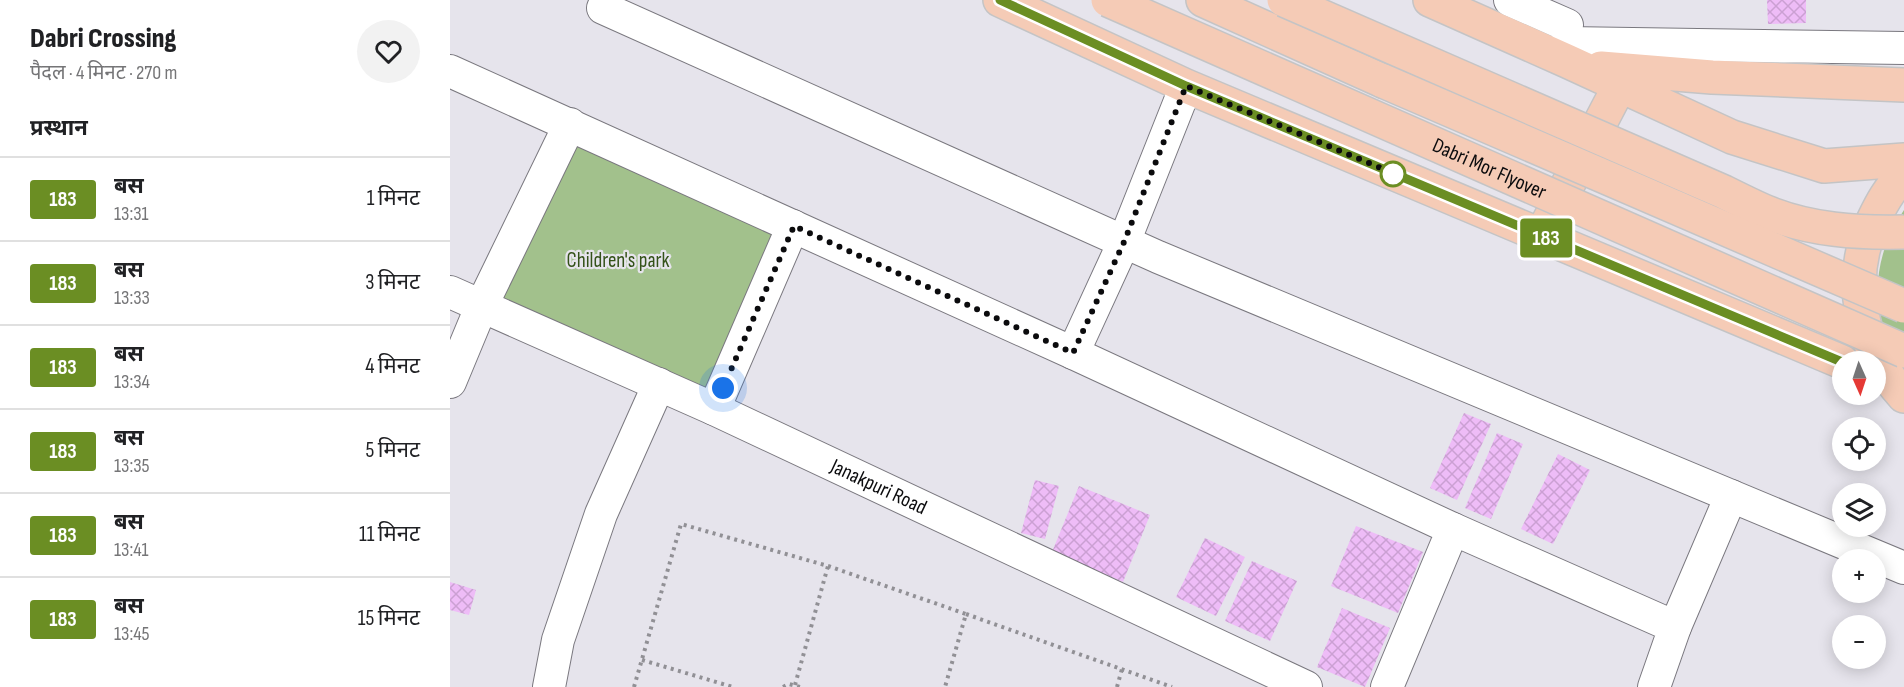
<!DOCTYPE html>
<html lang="hi">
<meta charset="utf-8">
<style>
:root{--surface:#fff;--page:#f2f2f2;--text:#202124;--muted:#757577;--line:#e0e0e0}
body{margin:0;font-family:"Sofia Sans Condensed","Noto Sans Devanagari",sans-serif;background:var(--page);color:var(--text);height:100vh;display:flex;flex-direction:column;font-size:22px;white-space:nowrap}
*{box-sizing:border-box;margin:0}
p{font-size:20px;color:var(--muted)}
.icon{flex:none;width:33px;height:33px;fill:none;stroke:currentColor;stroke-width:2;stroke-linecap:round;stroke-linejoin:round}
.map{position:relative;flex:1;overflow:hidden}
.side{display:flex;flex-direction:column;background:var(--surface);width:450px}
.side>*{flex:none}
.badge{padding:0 12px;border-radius:4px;font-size:21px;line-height:39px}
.needle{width:39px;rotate:177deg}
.fabs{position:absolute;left:1382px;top:351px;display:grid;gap:12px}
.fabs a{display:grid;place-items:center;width:54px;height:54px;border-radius:50%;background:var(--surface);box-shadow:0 3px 15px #0003;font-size:30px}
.you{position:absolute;width:30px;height:30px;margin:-15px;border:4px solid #fff;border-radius:50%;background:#1a73e8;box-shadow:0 0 0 9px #1a73e833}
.map>.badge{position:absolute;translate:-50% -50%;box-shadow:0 0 0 3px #fff}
h2{padding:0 30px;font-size:22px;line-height:54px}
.round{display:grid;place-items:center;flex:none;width:63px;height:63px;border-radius:32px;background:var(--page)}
.summary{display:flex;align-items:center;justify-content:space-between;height:102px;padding:0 30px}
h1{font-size:28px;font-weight:800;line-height:45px}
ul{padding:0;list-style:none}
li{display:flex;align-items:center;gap:18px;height:84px;padding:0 30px;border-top:2px solid var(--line)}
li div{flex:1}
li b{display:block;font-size:22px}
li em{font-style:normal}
li .badge{min-width:66px;font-weight:700;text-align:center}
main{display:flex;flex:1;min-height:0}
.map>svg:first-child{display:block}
.park{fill:#a2c18c}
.building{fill:url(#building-cross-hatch)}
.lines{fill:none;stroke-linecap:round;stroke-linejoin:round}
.minor-casing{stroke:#7a787f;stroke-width:34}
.major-casing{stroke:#c4c4c5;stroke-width:36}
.path{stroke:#919095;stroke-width:4;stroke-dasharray:3 4.5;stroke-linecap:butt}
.minor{stroke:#fff;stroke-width:32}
.major{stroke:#f5cbb6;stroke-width:33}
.major-bridge-casing{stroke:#c4c4c5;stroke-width:36;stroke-linecap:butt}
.major-bridge{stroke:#f5cbb6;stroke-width:33}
.line-casing{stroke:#fff;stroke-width:14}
.line{stroke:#6b8e23;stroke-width:9}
.walk{stroke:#0b0b0d;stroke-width:6;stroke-dasharray:0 10.8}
.stop-dot{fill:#fff;stroke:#6b8e23;stroke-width:3}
.labels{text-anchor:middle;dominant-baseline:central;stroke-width:4.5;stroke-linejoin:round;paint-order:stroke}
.street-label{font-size:21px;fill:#0b0b0d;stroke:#e6e4ec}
.park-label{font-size:21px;fill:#345219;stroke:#e6e4ec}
</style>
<main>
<section class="side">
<div class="summary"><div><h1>Dabri Crossing</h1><p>पैदल · 4 मिनट · 270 m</p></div><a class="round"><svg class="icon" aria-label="heart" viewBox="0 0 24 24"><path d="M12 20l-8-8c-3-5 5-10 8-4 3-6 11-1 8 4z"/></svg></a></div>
<h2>प्रस्थान</h2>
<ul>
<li><span class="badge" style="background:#6b8e23;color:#fff">183</span><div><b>बस</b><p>13:31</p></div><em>1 मिनट</em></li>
<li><span class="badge" style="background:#6b8e23;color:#fff">183</span><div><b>बस</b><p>13:33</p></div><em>3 मिनट</em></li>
<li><span class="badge" style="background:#6b8e23;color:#fff">183</span><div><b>बस</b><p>13:34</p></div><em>4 मिनट</em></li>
<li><span class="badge" style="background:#6b8e23;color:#fff">183</span><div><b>बस</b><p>13:35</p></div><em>5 मिनट</em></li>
<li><span class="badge" style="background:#6b8e23;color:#fff">183</span><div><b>बस</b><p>13:41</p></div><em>11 मिनट</em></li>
<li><span class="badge" style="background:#6b8e23;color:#fff">183</span><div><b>बस</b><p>13:45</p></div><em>15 मिनट</em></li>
</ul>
</section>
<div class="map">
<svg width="1454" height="687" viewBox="0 0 1454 687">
<defs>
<pattern id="building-cross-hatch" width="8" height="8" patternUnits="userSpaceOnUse" patternTransform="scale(1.5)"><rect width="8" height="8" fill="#eebcf7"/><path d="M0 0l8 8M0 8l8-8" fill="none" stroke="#cba0d3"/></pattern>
</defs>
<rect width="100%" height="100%" fill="#e6e4ec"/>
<path class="park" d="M121,138L326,236L259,396L43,303Z
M1454,210V370C1419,318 1419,262 1454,210Z"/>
<path class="building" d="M1317,0H1356V23L1318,24Z
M1014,413L1041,424L1007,500L980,488Z
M1047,433L1073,444L1041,519L1015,508Z
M1108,454L1140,470L1103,544L1071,529Z
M585,480L609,486L595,539L571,533Z
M629,486L700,515L673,582L602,552Z
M906,526L973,552L948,613L881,586Z
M755,538L795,557L766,616L726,597Z
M802,561L847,581L820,641L775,621Z
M0,582L26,590L19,615L0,610Z
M892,608L940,628L915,687L867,667Z"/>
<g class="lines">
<g class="minor-casing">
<g id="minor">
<path d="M1060,0L1117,25"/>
<path d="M153,8L708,257L1454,568"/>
<path d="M1117,43L1454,48"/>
<path d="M0,71L623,353L1003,529L937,687"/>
<path id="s1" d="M0,292L264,409L856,687"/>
<path d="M623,353L674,242L736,86"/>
<path d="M0,382L32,305L120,124"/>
<path d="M264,409L343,226"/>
<path d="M1003,529L1225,627L1204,687"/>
<path d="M1225,627L1281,496"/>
<path d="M99,687L108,640L151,514L209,384"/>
</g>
</g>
<g class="major-casing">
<path id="major" d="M550,0L736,86L1392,362
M753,0L933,81
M980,0L1117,61L1282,137L1374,166L1454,160
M1151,68L1262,77L1454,85
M1454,175C1440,187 1431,204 1423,221C1396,281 1410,348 1454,396
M1091,236L1170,85"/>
</g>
<path class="path" d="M516,614L722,687
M192,660L283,687
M345,685L378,566
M184,687L231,524L378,566L516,614L495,687
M333,687L339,684L350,687
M667,687L672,669"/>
<use href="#minor" class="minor"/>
<use href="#major" class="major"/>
<g class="major-bridge-casing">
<g id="major-bridge">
<path id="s2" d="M658,0L1454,351"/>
<path d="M834,0L1274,192C1288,199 1302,206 1316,212C1360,230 1407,233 1454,232"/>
<path d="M933,81L1454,306"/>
</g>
</g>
<use href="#major-bridge" class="major-bridge"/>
</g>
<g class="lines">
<g class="line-casing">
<path id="line" d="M550,0L736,86L1392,362"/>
</g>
<use href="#line" class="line"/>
<path class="walk" d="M273,388L344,226L623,353L674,242L736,86L945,174H943"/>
</g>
<circle class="stop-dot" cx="943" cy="174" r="12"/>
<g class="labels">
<g class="street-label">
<text stroke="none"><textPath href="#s2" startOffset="417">Dabri Mor Flyover</textPath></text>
<text stroke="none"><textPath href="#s1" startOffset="471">Janakpuri Road</textPath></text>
</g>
<g class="park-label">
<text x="168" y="260">Children's park</text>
</g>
</g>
</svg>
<div class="fabs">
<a><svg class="needle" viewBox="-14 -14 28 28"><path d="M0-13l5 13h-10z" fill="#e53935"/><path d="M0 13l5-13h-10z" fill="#757577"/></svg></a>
<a><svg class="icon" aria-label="locate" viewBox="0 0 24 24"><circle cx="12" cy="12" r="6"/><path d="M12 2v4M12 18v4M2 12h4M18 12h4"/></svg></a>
<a><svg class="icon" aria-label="layers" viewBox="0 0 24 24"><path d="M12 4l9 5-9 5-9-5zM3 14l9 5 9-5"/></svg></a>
<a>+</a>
<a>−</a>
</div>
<div class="you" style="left:273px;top:388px"></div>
<b class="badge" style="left:1096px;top:238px;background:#6b8e23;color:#fff">183</b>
</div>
</main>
